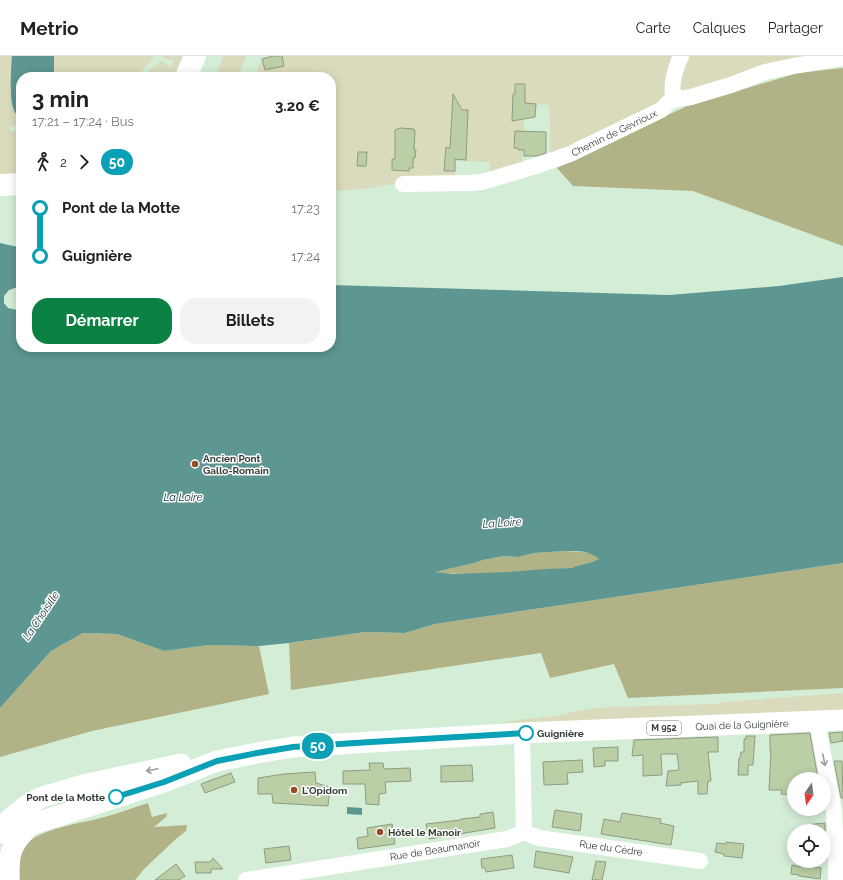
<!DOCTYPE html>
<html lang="fr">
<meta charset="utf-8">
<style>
:root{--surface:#fff;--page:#f2f2f2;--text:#202124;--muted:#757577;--line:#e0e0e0;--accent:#0b8043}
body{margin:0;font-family:Raleway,sans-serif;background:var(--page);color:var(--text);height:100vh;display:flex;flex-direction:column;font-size:15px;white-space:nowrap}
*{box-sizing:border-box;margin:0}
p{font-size:13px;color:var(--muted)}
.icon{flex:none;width:22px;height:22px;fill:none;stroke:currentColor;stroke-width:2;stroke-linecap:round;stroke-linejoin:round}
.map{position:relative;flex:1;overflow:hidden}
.sheet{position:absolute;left:16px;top:16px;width:320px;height:280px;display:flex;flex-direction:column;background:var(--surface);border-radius:16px;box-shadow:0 2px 10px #0003}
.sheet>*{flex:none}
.badge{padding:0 8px;border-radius:13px;font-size:14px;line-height:26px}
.needle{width:26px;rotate:194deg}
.fabs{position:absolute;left:787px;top:716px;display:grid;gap:8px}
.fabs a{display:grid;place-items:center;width:44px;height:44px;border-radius:50%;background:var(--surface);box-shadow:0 2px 10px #0003;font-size:20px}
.map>.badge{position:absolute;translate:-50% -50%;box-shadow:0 0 0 2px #fff}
.legs{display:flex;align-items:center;gap:6px;height:44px;padding:0 16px;font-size:13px}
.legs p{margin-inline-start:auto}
.headline{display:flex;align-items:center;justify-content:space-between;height:68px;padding:0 16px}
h1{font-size:22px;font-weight:700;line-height:30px}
.action{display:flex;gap:8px;margin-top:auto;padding:8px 16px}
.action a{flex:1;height:46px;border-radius:16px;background:var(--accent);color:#fff;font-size:16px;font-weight:700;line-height:46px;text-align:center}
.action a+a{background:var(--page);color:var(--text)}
ul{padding:0 16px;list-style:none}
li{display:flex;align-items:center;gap:14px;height:48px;font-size:15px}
li i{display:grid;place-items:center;width:6px;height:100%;margin:0 5px;background:currentColor}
li i::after{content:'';width:10px;height:10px;margin:-5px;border:3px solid;border-radius:50%;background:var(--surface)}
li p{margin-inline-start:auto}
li:first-child i{background:linear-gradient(#0000 50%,currentColor 0)}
li:last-child i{background:linear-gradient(currentColor 50%,#0000 0)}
header{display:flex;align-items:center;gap:24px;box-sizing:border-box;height:56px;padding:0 20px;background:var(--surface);border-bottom:1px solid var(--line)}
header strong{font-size:19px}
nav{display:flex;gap:22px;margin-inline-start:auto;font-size:14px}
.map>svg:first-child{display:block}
.green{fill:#dadbbc}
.forest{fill:#b1b285}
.water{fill:#5e9792;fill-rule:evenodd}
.building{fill:#bbcea5;stroke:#8e9b81}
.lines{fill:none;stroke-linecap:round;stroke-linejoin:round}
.minor{stroke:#fff;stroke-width:16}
.major{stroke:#fff;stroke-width:21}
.highway{stroke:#fff;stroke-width:22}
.oneway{stroke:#9a9e9a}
.line-1-casing{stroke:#fff;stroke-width:9}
.line-1{stroke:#0aa0b6;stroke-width:6}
.poi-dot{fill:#944e27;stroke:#fff;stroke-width:1.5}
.stop-1-dot{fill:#fff;stroke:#0aa0b6;stroke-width:2}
.labels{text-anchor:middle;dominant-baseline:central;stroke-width:3;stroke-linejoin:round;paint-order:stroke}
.shield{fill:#fff;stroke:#717872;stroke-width:1}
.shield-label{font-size:9px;font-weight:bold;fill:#343e35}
.street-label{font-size:10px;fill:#343e35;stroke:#fff}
.poi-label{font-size:10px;font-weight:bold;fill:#343e35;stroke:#fff;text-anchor:start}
.stop-label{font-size:10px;font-weight:bold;fill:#343e35;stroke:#fff;text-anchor:start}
.water-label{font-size:11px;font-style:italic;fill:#13312f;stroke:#fff}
</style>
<header>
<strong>Metrio</strong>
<nav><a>Carte</a><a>Calques</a><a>Partager</a></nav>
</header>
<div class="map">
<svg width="843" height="824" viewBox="0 0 843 824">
<rect width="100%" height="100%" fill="#d4edd7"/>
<path class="green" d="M0,0H154L152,4L136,21H21V70H10V75H21V117L0,120V49H2V48L0,47Z
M162,0H170L175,1L177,0H186L176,21H145C148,17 157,5 163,6C165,7 169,10 171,12L174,4L165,3Z
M223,0H246L238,21H216Z
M282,0H676L668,34L662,46L550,100V61L548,49L525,47L522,109L489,119L490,106L456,105L455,123C435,124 414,125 393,128C373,131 352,136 331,134V21H257L258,10L262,5L265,14L284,10Z
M684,0H836L691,37L678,33Z
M843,637V658L504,671L503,667L516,664L555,660L587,653L610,651L717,648L723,646Z"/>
<path class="forest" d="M843,12V190L693,135L573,130L557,112L687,50L798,17Z
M564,495L582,496L592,497L599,503C590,507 580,511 570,512C559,513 549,513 539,514C504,517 468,520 434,516L474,507L483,504L503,500L518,501L534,497Z
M843,507V632L628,642L614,608L550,622L541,597L291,634L289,587L365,576L405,577L435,568Z
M83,577L117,578L164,595L209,589L259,590L269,638L92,675L0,701V652L51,595Z
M148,747L152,761L167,757L166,761L154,771L187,769L186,775L177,782L145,812L135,824H20C18,811 18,801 26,789C38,773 82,767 101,762C116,758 132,752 148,747Z"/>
<path class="water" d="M12,0H54V21H21V60C18,59 15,58 14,54C9,45 11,11 12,0Z
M0,187L13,190L21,191V230L9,234L4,240V247L8,252L21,255V291H331V229L669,239L779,230L843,221V507L435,568L405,577L365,576L289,587L259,590L209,589L164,595L117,578L83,577L51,595L0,652ZM564,495C577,495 589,494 599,503L592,506L571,512L545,513L509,516L453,518L435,516L474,507L483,504L503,500L518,501L534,497Z
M347,751L362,752V759L347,758Z"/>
<path class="building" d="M273,0H282L284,10L265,14L262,3Z
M515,28H525V47L536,48L535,61L512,65L513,38H515Z
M453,38L462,54H468L466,104L455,103V115H444L446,91L450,92Z
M400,72L414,73V75H415L414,94H416L415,102H413V112H409V115L392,114V103H395V74Z
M515,75L546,76V97L536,100H524V94H518V92H514Z
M358,96H367L366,110H357Z
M843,676V685L831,687L829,677Z
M810,677L818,723H794V739L781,738L782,734H769L771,695H770V679Z
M746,680H755L753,709H748V719H738L739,702H740L741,696H744V683H746Z
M718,681V696H708L711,725H708L707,738H698V725L680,727L681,729L666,730L668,715L679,714L677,698H661L662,719L643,720V699L632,700L634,684Z
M618,691V705H605V710L594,711L593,692Z
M582,704L583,716L567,717L568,728L544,729L543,706Z
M834,705H842L843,742H841Z
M369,707H383L384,713L410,712L411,725L385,726L386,737L379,738V749L366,748L365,728H343V715L370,714Z
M472,709L473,725L441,726V710Z
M315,716L316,727L330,731L328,750L273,747L272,738H258V722L284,718Z
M231,717L235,726L205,737L201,728Z
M555,754L582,758L580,775L552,771Z
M493,756L495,772L429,783L426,768L461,764V763L480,761V758Z
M622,757L661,763L660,767L674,770L671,789L601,778L604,763L620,766Z
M825,767V775H806L805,769Z
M392,768L395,788L358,793L357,782L368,780L367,772Z
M726,786L744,788L742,802L724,800V798L715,796L717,787L726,788Z
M289,790L291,804L266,807L264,793Z
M536,795L573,801L569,817L534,811Z
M512,799L514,812L486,816L485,812H482L481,803Z
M213,802L223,813H211V817H196L195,806H210Z
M596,805L606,806L602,824H592Z
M176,808L185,820L179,824H155Z
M792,809L800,811V809L821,812L820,823L799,820V819L791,818Z"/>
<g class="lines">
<path class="minor" d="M678,43L673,39C671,26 676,11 681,0
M403,128L469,127L481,126L489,124L539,109L570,98L661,54L669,46L672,44L691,41L731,29L765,16L793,10L843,2
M817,666L834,755L836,796V824
M524,776L539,782L700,805
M246,824L507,783L524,776L522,677"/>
<path class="major" d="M0,773L11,762L26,750L42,741L83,729L181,708
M0,777L30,769L164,726L217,705L257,697L293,691L371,686L522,677L843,664
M9,824C9,817 9,809 10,801C12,788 22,778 30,769"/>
<path class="highway" d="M186,21L195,0
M0,129L21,128"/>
</g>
<defs><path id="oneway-shaft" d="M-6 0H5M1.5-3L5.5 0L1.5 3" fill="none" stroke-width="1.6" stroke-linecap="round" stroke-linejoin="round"/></defs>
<g class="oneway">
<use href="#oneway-shaft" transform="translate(824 704) rotate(79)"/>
<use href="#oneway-shaft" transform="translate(152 714) rotate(168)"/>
</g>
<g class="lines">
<g class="line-1-casing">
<path id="line-1" d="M116,741L164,726L217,705L257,697L293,691L371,686L526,677"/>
</g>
<use href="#line-1" class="line-1"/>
</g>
<g class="poi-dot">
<circle cx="195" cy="408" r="4"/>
<circle cx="294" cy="734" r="4"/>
<circle cx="380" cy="776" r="4"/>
</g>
<g class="stop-1-dot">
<circle cx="526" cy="677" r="7"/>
<circle cx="116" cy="741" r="7"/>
</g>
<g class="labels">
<rect class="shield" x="647" y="665" width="34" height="14" rx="3"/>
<g class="shield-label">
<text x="664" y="672">M 952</text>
</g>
<g class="street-label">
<text transform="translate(614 77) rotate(-26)">Chemin de Gevrioux</text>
<text transform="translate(742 669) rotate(-2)">Quai de la Guignière</text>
<text transform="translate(611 792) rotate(8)">Rue du Cèdre</text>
<text transform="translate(435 794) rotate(-9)">Rue de Beaumanoir</text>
</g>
<g class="poi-label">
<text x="203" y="402">Ancien Pont<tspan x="203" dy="12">Gallo-Romain</tspan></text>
<text x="302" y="734">L'Opidom</text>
<text x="388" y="776">Hôtel le Manoir</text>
</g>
<g class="stop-label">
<text x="537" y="677">Guignière</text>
<text x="105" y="741" text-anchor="end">Pont de la Motte</text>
</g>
<g class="water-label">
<text x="183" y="441">La Loire</text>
<text transform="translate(502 467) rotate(-4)">La Loire</text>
<text transform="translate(41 560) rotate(-56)">La Choisille</text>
</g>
</g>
</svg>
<div class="fabs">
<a><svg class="needle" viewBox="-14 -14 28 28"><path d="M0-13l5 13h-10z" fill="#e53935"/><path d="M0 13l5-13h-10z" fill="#757577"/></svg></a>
<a><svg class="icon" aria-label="locate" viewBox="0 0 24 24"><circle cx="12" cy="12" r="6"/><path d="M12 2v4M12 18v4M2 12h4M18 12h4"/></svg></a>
</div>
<b class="badge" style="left:318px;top:690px;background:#0aa0b6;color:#fff">50</b>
<section class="sheet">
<div class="headline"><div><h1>3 min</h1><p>17:21 – 17:24 · Bus</p></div><b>3.20 €</b></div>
<div class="legs"><svg class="icon" aria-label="walk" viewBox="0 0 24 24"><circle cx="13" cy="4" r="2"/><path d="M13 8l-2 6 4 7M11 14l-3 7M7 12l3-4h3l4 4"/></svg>2<svg class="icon" aria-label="forward" viewBox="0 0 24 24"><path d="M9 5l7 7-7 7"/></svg><b class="badge" style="background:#0aa0b6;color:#fff">50</b></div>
<ul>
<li><i style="color:#0aa0b6"></i><b>Pont de la Motte</b><p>17:23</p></li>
<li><i style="color:#0aa0b6"></i><b>Guignière</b><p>17:24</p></li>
</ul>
<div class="action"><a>Démarrer</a><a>Billets</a></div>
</section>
</div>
